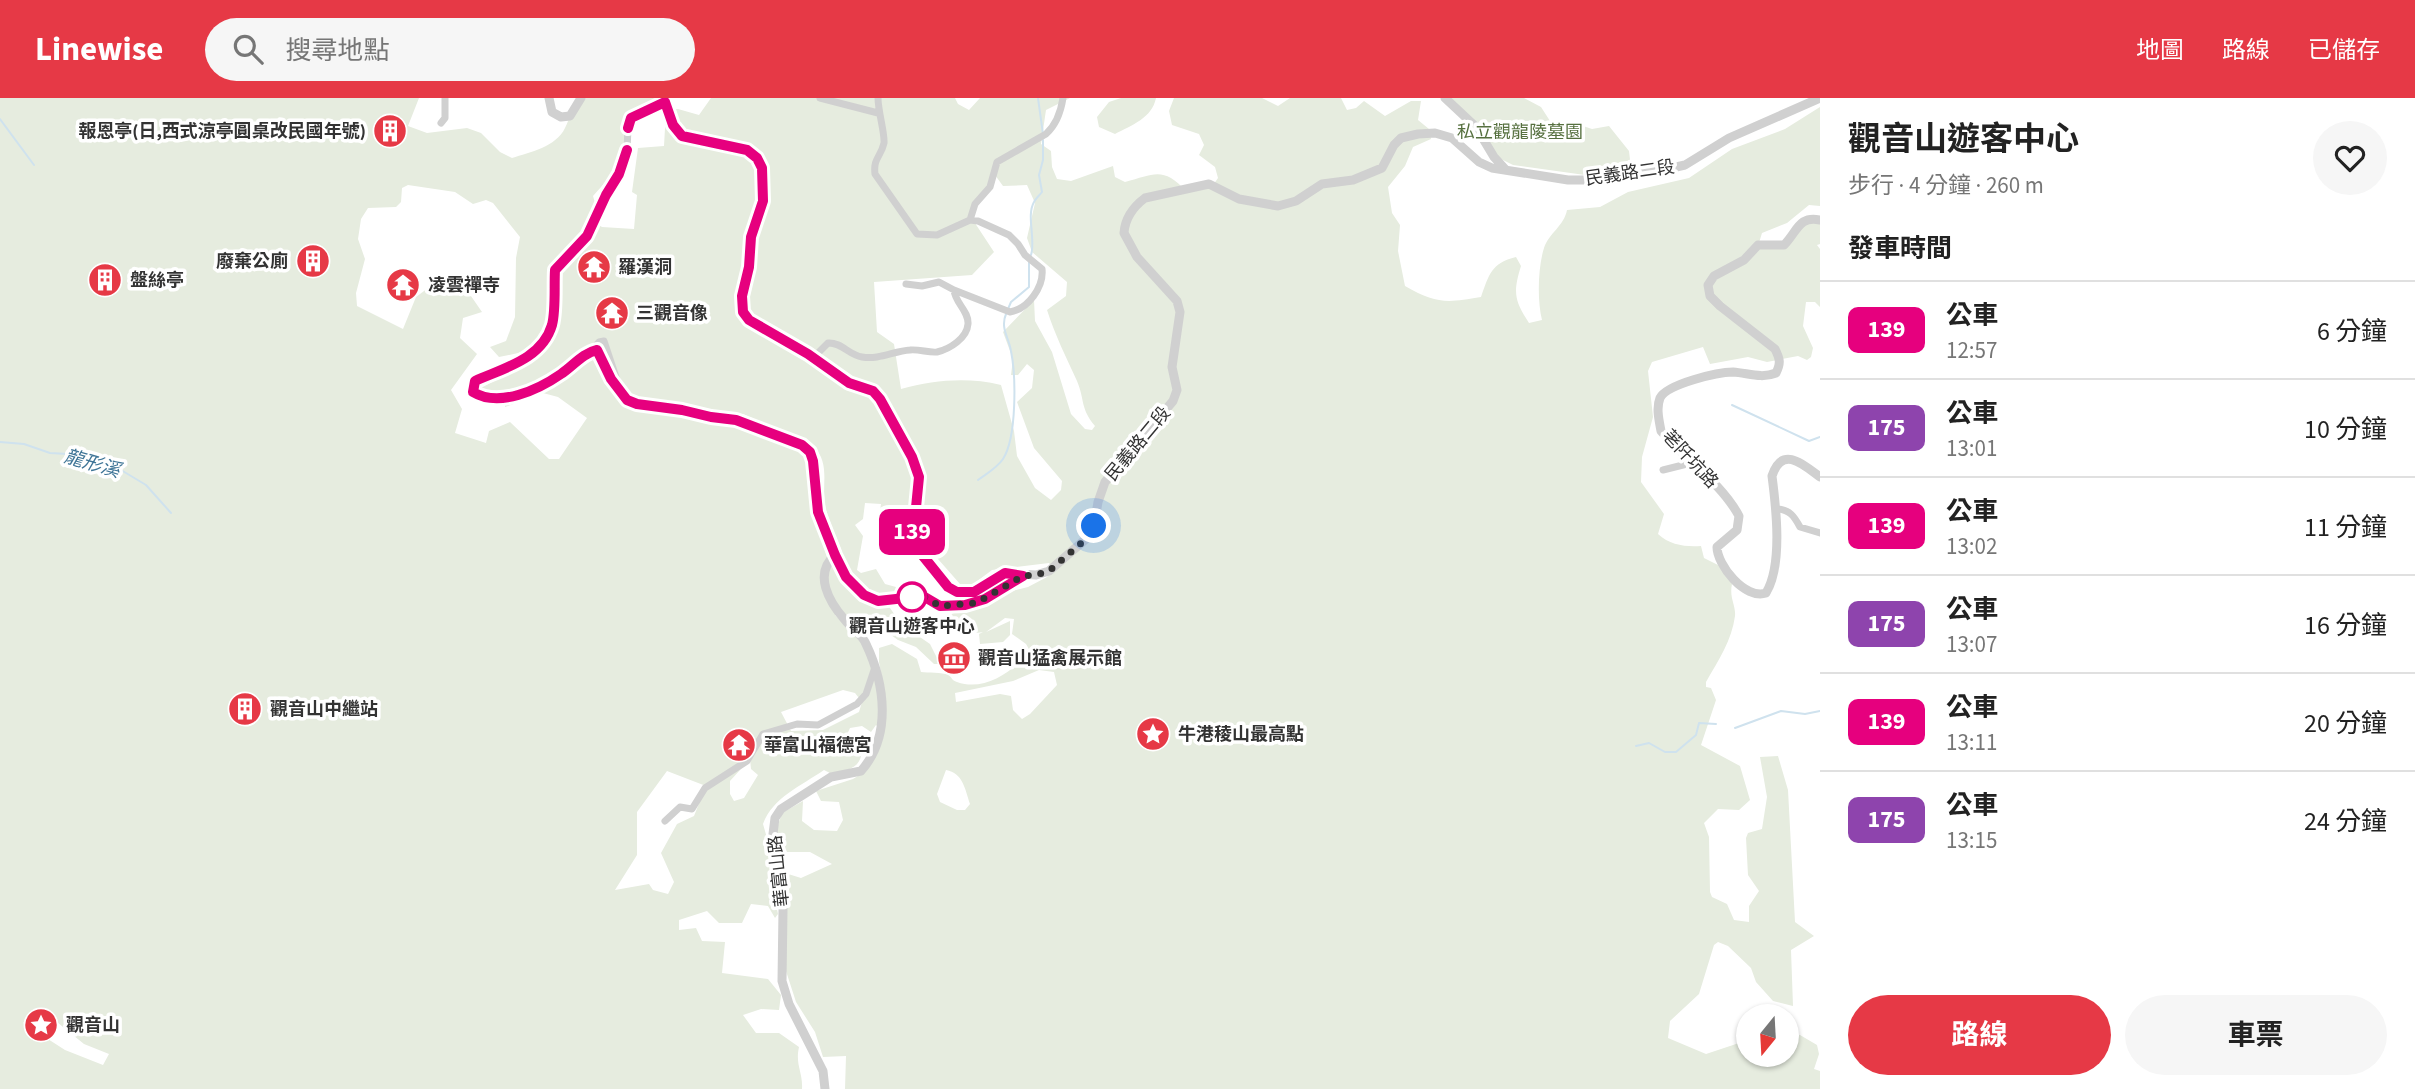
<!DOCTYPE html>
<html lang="zh-TW">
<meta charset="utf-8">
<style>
:root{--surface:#fff;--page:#f6f6f6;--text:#222;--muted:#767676;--line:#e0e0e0;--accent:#e63946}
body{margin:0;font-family:"Source Sans 3","Noto Sans TC",sans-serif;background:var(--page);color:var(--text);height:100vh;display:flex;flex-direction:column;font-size:26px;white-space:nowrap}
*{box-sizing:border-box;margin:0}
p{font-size:23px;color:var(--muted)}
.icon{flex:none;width:38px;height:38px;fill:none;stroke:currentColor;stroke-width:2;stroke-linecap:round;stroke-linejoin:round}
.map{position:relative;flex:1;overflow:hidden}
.drawer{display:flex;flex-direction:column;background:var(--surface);width:595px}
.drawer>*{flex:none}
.badge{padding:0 14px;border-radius:10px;font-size:24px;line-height:46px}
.needle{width:46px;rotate:198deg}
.fabs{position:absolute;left:1736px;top:906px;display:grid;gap:14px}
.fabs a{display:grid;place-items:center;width:63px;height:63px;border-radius:50%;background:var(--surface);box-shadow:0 2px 5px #0004;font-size:35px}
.you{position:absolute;width:35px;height:35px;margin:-18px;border:5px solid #fff;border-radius:50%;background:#1a73e8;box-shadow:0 0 0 10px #1a73e833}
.map>.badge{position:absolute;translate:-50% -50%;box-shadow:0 0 0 4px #fff}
h2{padding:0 28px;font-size:26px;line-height:63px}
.round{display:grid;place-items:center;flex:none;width:74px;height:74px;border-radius:37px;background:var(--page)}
.head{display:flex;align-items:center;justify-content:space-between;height:119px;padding:0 28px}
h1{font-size:33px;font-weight:700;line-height:52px}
.button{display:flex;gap:14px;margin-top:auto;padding:14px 28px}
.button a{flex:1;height:80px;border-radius:42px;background:var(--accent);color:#fff;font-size:28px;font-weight:700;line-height:80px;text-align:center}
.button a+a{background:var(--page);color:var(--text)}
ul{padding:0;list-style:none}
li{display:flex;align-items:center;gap:21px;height:98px;padding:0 28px;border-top:2px solid var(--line)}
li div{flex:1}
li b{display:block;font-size:26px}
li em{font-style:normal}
li .badge{min-width:77px;font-weight:700;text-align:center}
header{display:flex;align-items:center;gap:42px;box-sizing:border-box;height:98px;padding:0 35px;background:var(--accent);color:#fff}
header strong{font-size:33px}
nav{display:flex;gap:38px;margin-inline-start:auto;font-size:24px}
.search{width:490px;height:63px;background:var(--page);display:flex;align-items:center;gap:18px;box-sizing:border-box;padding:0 24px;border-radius:38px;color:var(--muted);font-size:26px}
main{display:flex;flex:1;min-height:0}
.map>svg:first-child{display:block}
.green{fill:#e6ecdf;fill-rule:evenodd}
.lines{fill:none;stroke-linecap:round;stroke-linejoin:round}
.stream{stroke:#cfe2ee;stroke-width:2}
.minor{stroke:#d0d0d0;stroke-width:7}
.tertiary{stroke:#d0d0d0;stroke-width:9}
.line-casing{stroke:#fff;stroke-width:16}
.line{stroke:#e6007e;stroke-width:10}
.walk{stroke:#333;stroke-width:7;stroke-dasharray:0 12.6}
.stop-dot{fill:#fff;stroke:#e6007e;stroke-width:3.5}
.labels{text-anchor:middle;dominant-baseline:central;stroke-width:7;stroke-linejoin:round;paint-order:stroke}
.poi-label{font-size:18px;font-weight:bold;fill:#333;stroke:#fff;text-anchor:start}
.park-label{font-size:18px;fill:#56703f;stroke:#fff}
.street-label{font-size:18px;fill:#333;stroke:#fff}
.stop-label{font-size:18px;font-weight:bold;fill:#333;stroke:#fff}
.water-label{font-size:19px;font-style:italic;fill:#3f7597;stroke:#fff}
</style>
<header>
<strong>Linewise</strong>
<div class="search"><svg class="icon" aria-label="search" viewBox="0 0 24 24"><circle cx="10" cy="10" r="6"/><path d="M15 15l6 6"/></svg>搜尋地點</div>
<nav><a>地圖</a><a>路線</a><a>已儲存</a></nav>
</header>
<main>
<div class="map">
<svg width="1820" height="991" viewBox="0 0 1820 991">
<rect width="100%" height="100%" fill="#fff"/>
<path class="green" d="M0,0H419L408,28L427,35L467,30L481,35L500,54L512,60C530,54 556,49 565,30C570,20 572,9 579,0H663L632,19L618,70L593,98L596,108L589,120L602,129L634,131L637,97L632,94L638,50L664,48L666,12L678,11L699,17L711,0H955L958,6L969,12L980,0H1070L1046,12L1041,46L1051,53L1052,69L1057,81L1071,83L1113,68L1115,79L1125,84C1155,76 1163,68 1187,94L1211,90L1218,80L1215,69L1199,57L1204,47L1199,36L1172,27L1169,13L1174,0H1262L1278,8L1290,0H1341L1347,12L1356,10L1364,3L1385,18L1411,3H1421L1418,22L1429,31L1431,41L1413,49L1405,68L1388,89L1392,115L1400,127L1398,153L1405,188C1436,206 1447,205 1481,199C1489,177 1491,165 1516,159L1521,168C1513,194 1514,202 1529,225L1542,222C1537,202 1538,169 1544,150C1549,135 1564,128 1567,112L1600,109L1628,94L1689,80L1732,51L1785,31L1820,9V108L1809,107L1787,125L1762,135L1758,148L1789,144L1801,126L1820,121V146L1817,147L1820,151V209L1815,204H1806L1803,228L1813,250L1811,259L1807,262L1798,258L1767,264L1748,259L1710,266L1703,249L1652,264L1648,273L1653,319L1642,359L1641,384L1664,416L1658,436C1670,447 1685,449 1701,448L1704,460L1722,469L1732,486C1729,500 1736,507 1735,518C1732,542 1718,563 1706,584V589L1711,590L1716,602L1701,647L1740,668L1750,702L1739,712L1718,711L1704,725L1709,739L1710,794L1712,799L1727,806L1734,822L1749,824V808L1759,793L1748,777L1746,740L1748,735L1762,731L1767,699L1760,659L1778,658L1788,692L1795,824L1814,838L1791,852L1793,908L1773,903L1756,884L1751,870L1728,848L1718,844L1714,847L1699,896L1670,923L1668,940L1706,956L1748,942V957H1787V935L1800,937L1817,947L1819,956L1814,971L1820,973V991H845L846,958L823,959L815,934L796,904L786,873L785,775L801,780L832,766L810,754H785L776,733L782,715L803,703L802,723L814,732L837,733L843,722L839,704L821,703L816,693L853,681L866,673L882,633L876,627L871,634L862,628L850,630L845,641L862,653C860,672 847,672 830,675L824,672C801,688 773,699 763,726C773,756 771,786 778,816L775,820L768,808L751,806L742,825H719L707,813L679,822V832L696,830L702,843L725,844L722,875L768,881L781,897L779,912L761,911L743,917L756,935H779L799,949C795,967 803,974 802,991H0ZM995,77L1003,88L1027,87L1035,105L1027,140L1032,154L1067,184L1066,198L1047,212C1055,237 1066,259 1077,283C1085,302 1080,310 1095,328L1092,332L1085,331L1071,316L1052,254L1035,223L1034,202L1003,234L1013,261L1011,277H1018L1027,266L1034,272L1032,290L1017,304L1034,350L1062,383L1061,392L1051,402L1035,390L1017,358L1014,333L1001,287C967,279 935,282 901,291L894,246L877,234L874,184L972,177L994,154L971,119ZM408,87L455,94L473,106L486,102L493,105L520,139L516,160L515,219L506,243L490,249L499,259L523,254L514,272L481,290V302L505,295V309L543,295L558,299L587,320L559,361H549L510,324L489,333L486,345L455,335L462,311L451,292L477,256L460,240L463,220L482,214L462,185L456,186L453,192L432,187L416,199L403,231L357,208L356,195L365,161L358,141L361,121L368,110L396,109L401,104L402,90ZM744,201L755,226L795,244L855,283L848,289C833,278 818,265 802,255C781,243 755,239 739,219ZM743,316L813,348C832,366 820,389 826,411C830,427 839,443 843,458L827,459L813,416L812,368L808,359L796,351L740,326ZM865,405L881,406L880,413L896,423L890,434L892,444H923L960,486L972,487L992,472L1049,465L1053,470L1047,479L1028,489L1003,495L949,517C956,533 967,537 983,534L979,536L980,546L1003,544L1010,537V523L986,534L1005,520L1014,521L1012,536L1026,546L1030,553C1013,573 985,594 957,584C951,582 953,580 948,577C942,574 928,575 921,574L917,561L892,546L879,550V564L885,596L862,545L835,517L836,510C850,516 853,528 870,522L898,542L916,549L934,566H940L930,546L901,526L888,507L896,489L885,486L876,471L861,475L857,472L863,438L855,427L863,421ZM1039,572L1054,574L1057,587L1030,616L1022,621L1013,612L1011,598L1000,596L956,604L955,595L1013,583ZM843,592L855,595L862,604L859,614L823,632L791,633L781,614ZM750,661L751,671L758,677L744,700L734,703L730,696V683ZM946,672C963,675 965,691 970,706L965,712H957L940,704L937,696ZM667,673L706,688L694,718L677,726L661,755L674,784L668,796L653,792L649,786L615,792L637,757V714ZM47,916L84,946L109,956L103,967L65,952L23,925L31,917Z
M1121,0H1156C1152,20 1132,27 1115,36L1099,29L1097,19L1109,4Z
M1450,0H1524L1541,9L1550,23L1568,31L1576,30L1580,27L1592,31L1609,28L1629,53L1631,70L1585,77L1513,67L1497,59Z"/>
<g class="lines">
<path class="stream" d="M1038,0L1043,36
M0,21L34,67
M1031,157C1036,141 1026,118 1034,104C1036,100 1039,98 1042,94L1039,77L1043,62V42
M1008,211L1011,204L1029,189V163
M1732,307L1809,343L1820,339
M0,344L24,346L50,355L68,356L116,369L146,387L171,415
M978,382C986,376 997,370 1003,361C1017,339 1016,278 1011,253C1009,240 1000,230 1006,216
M1735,630L1781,613L1805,616L1820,613
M1636,648L1649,645L1665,654H1676L1696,637L1699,625L1716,626"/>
<path class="minor" d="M820,0L878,15
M441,25L445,20V0
M970,122L975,106L990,89L997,64L1046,36C1056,27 1061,13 1063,0
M906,186L922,188L939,184L954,192
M590,253L597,252C609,272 616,296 637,306L736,322L802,347C822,364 812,393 819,415C823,430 830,443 835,457
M813,260L828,245C841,244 849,257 862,259C879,262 894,253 910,252C919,251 929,255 937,254C950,251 967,240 968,226C969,213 955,205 954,192L1010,214C1028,211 1044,189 1042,171L1025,157L1018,146L1009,137L978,123L970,122L937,137L917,136L875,76C873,60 881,59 884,45C885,36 878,13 878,0
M620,291L604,243L599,244C575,272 511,315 473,294L475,283L512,269L538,250L547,236L552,226L555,172L587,138L606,97L619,76L627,52L628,30L631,20L665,4
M1663,372L1691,365
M1777,411C1790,412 1794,418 1800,429L1820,435
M665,723L680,709L692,711L705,690L747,663L763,636L797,626L818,627L857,606L866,596L875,569"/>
<path class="tertiary" d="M549,0L552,14L561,19L570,18L581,0
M665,0L673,27L679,35L696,42L747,52L756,60L762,70L763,103L751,139L749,169L742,198L743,214L749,222L813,260L850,285L873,293L880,301L912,359L919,379L913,440L919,453L948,489L965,495L974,494L985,489L1005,475L1036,477L1049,473L1087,440L1094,428L1098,404L1105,384L1173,303L1177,292L1172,269L1180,214L1177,203L1137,159L1124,135C1125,120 1133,109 1145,100L1209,86L1239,101L1278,108L1296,103L1322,86L1353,82L1382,70L1394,47L1401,40L1418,36L1435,35L1452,40L1479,64L1492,70L1568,82H1591L1663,72L1685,67L1729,40L1820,0
M1445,0L1476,29L1494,59L1505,71
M1820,122C1799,117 1797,134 1784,147H1758L1744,162L1714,178L1708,187L1710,198L1720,208L1775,251C1780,261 1781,265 1776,275C1761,281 1748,275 1733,274C1718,274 1667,286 1660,300C1656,310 1659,322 1661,333C1685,360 1722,386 1739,418L1737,432L1717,449C1717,467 1745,502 1766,495C1783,467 1776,409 1772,378C1782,347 1803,366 1820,379
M825,991L823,973L789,906L782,883L783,812L781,780L773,736L775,720L781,711L831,679L861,673C892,638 885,586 866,546C862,536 852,531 845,522C829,504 813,476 835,457L853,488L864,497L878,503L923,498L940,508L965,507L985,501L1022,478"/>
</g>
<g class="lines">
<g class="line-casing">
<path id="line" d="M627,52L619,76L606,97L587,138L555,172C554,188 556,212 552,227C542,261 504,270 475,283L473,294C499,310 538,292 561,276C573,268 583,255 597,252L611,281L627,302L637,306L682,312L711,319L736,322L802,347L810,354L813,363L818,414L835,457L846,479L864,497L878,503L923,498L940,508L965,507L985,501L1023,478L1005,475L974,494H957L948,489L919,453L913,440L919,379L912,359L880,301L873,293L849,285L808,256L749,222L743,214L742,198L749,169L751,139L763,103L762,70L757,60L747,52L682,38L673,27L665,4L631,20L628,30"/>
</g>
<use href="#line" class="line"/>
<path class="walk" d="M912,499L906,500L923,498L940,508L976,505L1023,478L1036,477L1049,473L1087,440L1094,428"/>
</g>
<defs>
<g id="building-disc" transform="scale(1.75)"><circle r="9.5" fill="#e63946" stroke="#fff"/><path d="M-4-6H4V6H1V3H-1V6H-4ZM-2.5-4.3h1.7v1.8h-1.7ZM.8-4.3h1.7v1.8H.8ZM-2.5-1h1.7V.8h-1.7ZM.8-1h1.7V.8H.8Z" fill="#fff"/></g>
<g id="temple-disc" transform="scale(1.75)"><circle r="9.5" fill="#e63946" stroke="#fff"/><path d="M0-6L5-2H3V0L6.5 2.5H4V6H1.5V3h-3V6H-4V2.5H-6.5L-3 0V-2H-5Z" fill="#fff"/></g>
<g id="museum-disc" transform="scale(1.75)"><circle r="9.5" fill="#e63946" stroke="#fff"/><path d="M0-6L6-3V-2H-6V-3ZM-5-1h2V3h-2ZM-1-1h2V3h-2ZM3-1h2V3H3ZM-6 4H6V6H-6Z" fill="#fff"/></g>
<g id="sight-disc" transform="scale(1.75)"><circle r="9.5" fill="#e63946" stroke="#fff"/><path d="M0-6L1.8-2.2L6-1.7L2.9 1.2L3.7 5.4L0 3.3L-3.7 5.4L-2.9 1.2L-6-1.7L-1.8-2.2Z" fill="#fff"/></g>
</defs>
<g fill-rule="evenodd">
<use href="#building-disc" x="390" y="33"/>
<use href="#building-disc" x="313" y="163"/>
<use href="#temple-disc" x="594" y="169"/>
<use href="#building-disc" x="105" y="182"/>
<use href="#temple-disc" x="403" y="187"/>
<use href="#temple-disc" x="612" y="215"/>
<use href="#museum-disc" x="954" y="560"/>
<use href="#building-disc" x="245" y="611"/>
<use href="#sight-disc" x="1153" y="636"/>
<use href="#temple-disc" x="739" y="647"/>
<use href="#sight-disc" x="41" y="927"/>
</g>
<circle class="stop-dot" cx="912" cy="499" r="14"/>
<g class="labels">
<g class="poi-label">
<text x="366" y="33" text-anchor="end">報恩亭(日,西式涼亭圓桌改民國年號)</text>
<text x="288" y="163" text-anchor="end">廢棄公廁</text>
<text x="618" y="169">羅漢洞</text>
<text x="130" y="182">盤絲亭</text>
<text x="428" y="187">凌雲禪寺</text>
<text x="636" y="215">三觀音像</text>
<text x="978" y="560">觀音山猛禽展示館</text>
<text x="270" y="611">觀音山中繼站</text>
<text x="1178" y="636">牛港稜山最高點</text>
<text x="764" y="647">華富山福德宮</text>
<text x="66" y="927">觀音山</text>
</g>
<g class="park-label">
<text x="1520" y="34">私立觀龍陵墓園</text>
</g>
<g class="street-label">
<text transform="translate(1630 75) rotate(-8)">民義路二段</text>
<text transform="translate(1138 346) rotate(-50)">民義路二段</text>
<text transform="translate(1690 361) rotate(47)">荖阡坑路</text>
<text transform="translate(779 773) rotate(-96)">華富山路</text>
</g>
<g class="stop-label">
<text x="912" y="528">觀音山遊客中心</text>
</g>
<g class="water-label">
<text transform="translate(92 366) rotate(16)">龍形溪</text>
</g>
</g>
</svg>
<div class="fabs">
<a><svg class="needle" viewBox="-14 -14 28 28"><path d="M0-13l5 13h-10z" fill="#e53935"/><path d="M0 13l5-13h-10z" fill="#767676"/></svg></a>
</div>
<div class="you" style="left:1094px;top:428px"></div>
<b class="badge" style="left:912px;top:434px;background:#e6007e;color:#fff">139</b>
</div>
<section class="drawer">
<div class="head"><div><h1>觀音山遊客中心</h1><p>步行 · 4 分鐘 · 260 m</p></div><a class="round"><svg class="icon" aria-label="heart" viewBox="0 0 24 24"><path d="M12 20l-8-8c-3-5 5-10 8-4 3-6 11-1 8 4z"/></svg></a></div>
<h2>發車時間</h2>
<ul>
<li><span class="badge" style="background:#e6007e;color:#fff">139</span><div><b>公車</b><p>12:57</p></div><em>6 分鐘</em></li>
<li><span class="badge" style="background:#8e44ad;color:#fff">175</span><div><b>公車</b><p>13:01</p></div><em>10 分鐘</em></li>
<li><span class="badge" style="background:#e6007e;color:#fff">139</span><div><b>公車</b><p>13:02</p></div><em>11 分鐘</em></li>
<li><span class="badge" style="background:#8e44ad;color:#fff">175</span><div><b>公車</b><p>13:07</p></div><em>16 分鐘</em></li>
<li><span class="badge" style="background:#e6007e;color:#fff">139</span><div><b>公車</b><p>13:11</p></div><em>20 分鐘</em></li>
<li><span class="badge" style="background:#8e44ad;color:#fff">175</span><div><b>公車</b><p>13:15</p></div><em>24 分鐘</em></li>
</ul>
<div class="button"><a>路線</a><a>車票</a></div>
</section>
</main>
